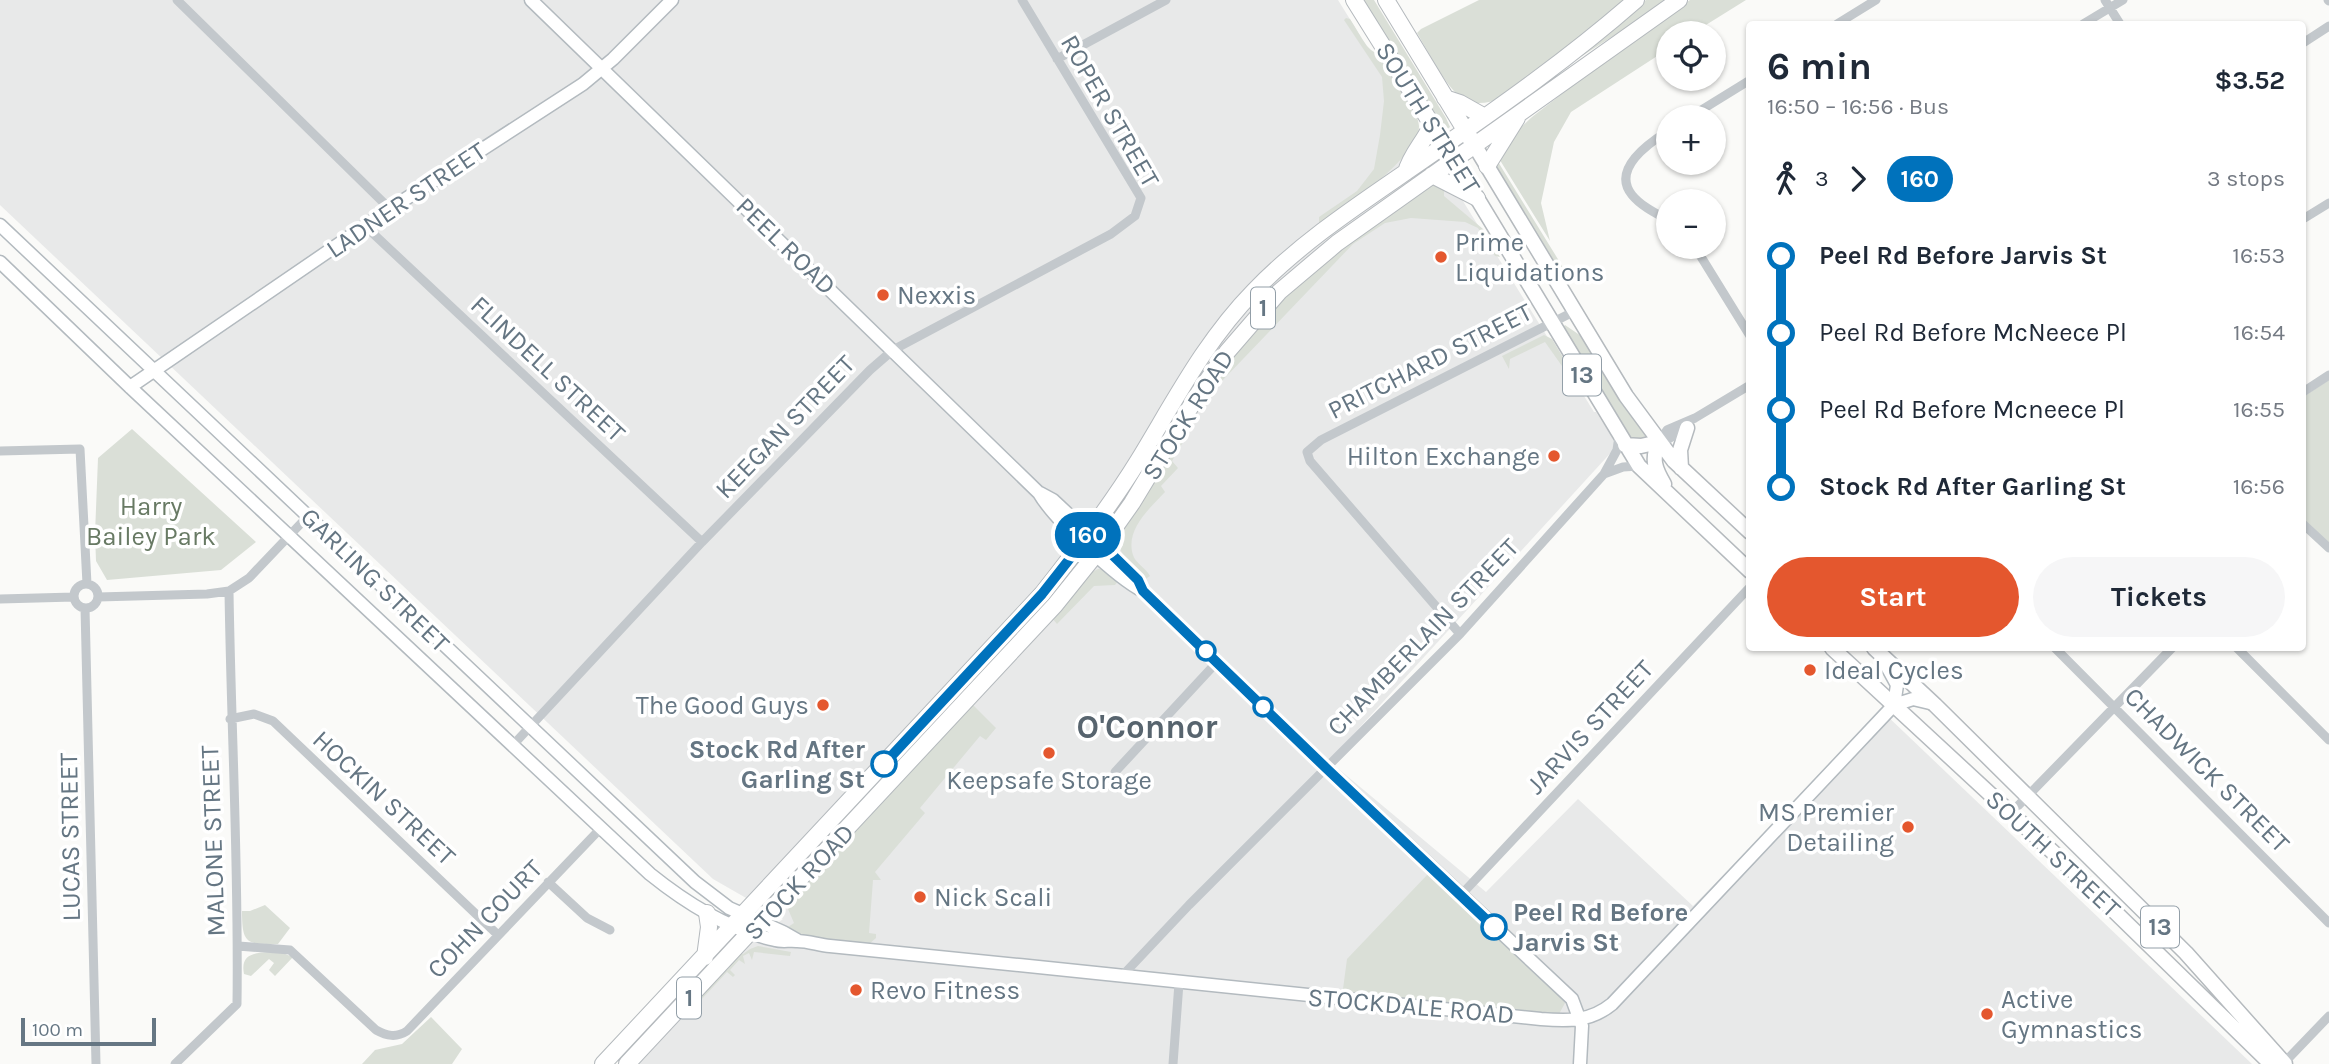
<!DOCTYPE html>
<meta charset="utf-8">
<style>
:root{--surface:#fff;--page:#f6f6f7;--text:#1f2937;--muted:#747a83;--accent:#e4572e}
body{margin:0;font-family:Karla,sans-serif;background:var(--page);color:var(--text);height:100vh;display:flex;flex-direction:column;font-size:26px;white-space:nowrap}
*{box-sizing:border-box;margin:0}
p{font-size:23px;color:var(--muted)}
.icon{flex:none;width:38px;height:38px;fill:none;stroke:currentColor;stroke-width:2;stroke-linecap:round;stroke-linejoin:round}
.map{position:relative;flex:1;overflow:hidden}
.side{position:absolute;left:1746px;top:21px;width:560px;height:630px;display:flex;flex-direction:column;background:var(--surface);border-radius:7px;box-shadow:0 2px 5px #0004}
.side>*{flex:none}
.badge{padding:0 14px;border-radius:23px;font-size:24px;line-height:46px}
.tools{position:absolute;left:1656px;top:21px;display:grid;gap:14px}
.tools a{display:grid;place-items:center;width:70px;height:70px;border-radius:50%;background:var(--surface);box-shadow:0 2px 5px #0004;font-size:35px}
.scale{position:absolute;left:21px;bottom:18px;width:135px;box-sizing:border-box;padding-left:7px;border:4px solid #657683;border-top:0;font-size:19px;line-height:24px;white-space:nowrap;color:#657683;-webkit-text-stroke:5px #fff;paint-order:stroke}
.map>.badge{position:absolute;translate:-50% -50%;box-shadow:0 0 0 4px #fff}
.legs{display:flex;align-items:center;gap:10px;height:77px;padding:0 21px;font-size:23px}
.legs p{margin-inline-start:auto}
.head{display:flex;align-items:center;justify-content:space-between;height:119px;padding:0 21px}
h1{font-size:38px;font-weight:700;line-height:52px}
.action{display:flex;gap:14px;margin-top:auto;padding:14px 21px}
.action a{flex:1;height:80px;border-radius:42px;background:var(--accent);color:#fff;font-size:28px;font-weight:700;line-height:80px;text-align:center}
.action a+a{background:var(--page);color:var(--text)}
ul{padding:0 21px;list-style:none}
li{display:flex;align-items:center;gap:24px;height:77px;font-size:26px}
li i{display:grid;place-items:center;width:10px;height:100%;margin:0 9px;background:currentColor}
li i::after{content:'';width:18px;height:18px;margin:-9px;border:5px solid;border-radius:50%;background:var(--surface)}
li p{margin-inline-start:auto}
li:first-child i{background:linear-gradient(#0000 50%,currentColor 0)}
li:last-child i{background:linear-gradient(currentColor 50%,#0000 0)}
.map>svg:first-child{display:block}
.built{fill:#e8e9e9}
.green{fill:#dadfd7}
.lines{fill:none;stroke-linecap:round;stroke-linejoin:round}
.secondary-casing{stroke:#b3babf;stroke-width:15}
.primary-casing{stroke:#b5babe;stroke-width:17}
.highway-casing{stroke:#b4b9bd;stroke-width:18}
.street{stroke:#c3c8cc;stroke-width:9}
.secondary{stroke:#fff;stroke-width:12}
.primary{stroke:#fff;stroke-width:14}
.highway{stroke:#fff;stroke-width:16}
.line-1-casing{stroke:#fff;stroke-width:16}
.line-1{stroke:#0072bc;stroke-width:10}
.poi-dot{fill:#e4572e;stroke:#fff;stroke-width:2.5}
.stop-1-dot{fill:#fff;stroke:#0072bc;stroke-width:3.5}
.labels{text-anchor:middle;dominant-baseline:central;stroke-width:7;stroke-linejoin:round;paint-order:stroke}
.shield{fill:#fff;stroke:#939fa8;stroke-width:2}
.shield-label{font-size:24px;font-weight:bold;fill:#657683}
.street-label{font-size:26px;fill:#657683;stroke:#fff}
.poi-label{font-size:26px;fill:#657683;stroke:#fff;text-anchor:start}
.park-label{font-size:26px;fill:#687a64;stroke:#fff}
.stop-label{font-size:26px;font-weight:bold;fill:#657683;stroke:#fff;text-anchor:end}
.district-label{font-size:33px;font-weight:bold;fill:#57646e;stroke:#fff}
</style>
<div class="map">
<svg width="2329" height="1064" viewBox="0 0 2329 1064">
<rect width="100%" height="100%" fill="#fafaf8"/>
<path class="built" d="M0,0H1338L1594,412H1596L1611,435L1616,447L1329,761L1486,892L1578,799L1693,906L1883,712L2252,1064H634L742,950L783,919L713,879L0,205Z"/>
<path class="green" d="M1362,0H1374L1446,118L1450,127L1446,130L1440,124Z
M1479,0H1627L1501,98C1489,103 1475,106 1463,99C1446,88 1428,51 1417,33L1421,29Z
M1646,0H1669L1582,56L1580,55Z
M1690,0H1746L1693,33H1668V49L1571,112L1554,142L1541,203L1550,241L1498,157L1517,131L1532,117L1629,42Z
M1346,18L1350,19C1356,28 1361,38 1367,46C1372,52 1379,54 1384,60C1393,70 1419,113 1419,126C1420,156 1344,209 1319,226V217L1357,191L1374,169L1380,135L1384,101L1382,77L1344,20Z
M1496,159L1500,165L1564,269L1559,272L1495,167Z
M1434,183L1444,184V196L1483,229L1500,257L1495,256L1478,228L1465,222L1411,218L1385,223L1353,244L1220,383L1216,377L1261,319L1334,252Z
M1565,325L1584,338L1649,439L1631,440L1561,329Z
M1544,335L1552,339L1573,374L1569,376L1545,342L1510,359L1509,369L1502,356Z
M2329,380V543L2303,519V397Z
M1185,426L1190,430L1172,461L1178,468L1161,486L1165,492C1149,509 1125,530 1133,555C1135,563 1146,568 1150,576L1144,580C1132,568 1116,553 1119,535Z
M132,429L256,542L221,570L107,580L96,561L95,534L98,458Z
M1098,569H1105L1118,581L1115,585L1094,586L1057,624L1052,618L1090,573Z
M972,704L996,728L986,740L980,736L920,808L925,813L875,872L881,880H873L869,933L876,934V938L869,944C843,941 810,942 788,927L794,923L788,909L791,904L788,901Z
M1428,874L1562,998L1565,1003L1559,1014L1347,993L1343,989L1347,959Z
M265,905L290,928L278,944C247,944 242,945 242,911H250Z
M758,946L791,952L790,956L754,952L752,960L749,953L743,956L745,964L739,960L730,970L735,975L733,977L727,972L687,1015L683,1012L739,952L743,954L750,949Z
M280,952L293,957L275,976L269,970L274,963L269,959L251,976L244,974C239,949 263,953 280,952Z
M431,1017L462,1049L452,1064H362L375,1050L402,1044Z"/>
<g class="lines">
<g class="secondary-casing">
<path id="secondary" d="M531,0L1039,493C1054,519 1117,578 1143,591L1326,768L1572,999L1582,1026L1580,1064
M0,225L695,882L729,908L783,932L797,940
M0,262L130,387L650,874C686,903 729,930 775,940C782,942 790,940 797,941C808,941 819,945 830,946C1067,969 1303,996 1541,1019C1568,1021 1590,1022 1612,1004L1894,705L1897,685L1885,663
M130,387L390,209L583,84L613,59L672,0
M1040,493L1053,500L1136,578
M1894,705L1913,699L1934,704"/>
</g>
<g class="primary-casing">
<path id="primary" d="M1475,146L1626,396L1674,461L1750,532
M1454,160L1639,466L1750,571
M1659,442C1651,459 1655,469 1664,484
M1625,445L1641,446L1659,442
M1681,468L1680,450L1687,428
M1832,648L2069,867L2271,1064
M1874,648L1935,705L2186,953L2285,1064"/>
</g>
<g class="highway-casing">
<path id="highway" d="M1354,0L1449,152
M1386,0L1470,138
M1445,98L1460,103L1485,117
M1487,166L1517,118
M1406,172C1411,154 1424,142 1431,126
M1432,175L1477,198
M705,957L709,927L707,913
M603,1064L1042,594C1076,551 1109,508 1138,461C1174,402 1205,341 1254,291C1305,238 1369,198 1429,156C1500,107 1571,57 1636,0
M627,1064L1055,605L1096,554L1132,503L1200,391L1227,352L1279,292L1337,243L1679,0"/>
</g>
<path class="street" d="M177,0L390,209
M2105,0L2120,24
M2328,0L2329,1
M1837,24L1876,0
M2083,24L2123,0
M2303,43L2329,26
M1057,59L1166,0
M1690,117L1750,80
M1668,131C1649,143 1611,169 1632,195C1641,206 1655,213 1668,220
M2303,219L2329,203
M365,226L702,542
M1695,247L1750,336
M2303,392L2329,375
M1659,442L1667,430L1695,418L1750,385
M1659,442L1667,440L1688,427
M0,451L80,449L87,584
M1604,474L1623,467L1639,466
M2303,524L2329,548
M74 596a12 12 0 1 1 24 0a12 12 0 1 1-24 0Z
M98,597L207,594L229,591L249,578L308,516
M0,599L74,597
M85,608L96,1064
M1460,634L1310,461L1307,452L1321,440L1575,311
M2055,648L2329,923
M2237,648L2329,740
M230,719L254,714L273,721L498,935
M513,745L702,542L870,370L893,350L1111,234L1135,216L1141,198L1022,0
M1115,772L1217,662
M2011,813L2172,648
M548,882L587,918L610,930
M1460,896L1750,587
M238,946L290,950L376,1030C387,1036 396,1038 407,1031L601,828
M1122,976L1189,905L1460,634L1604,474L1617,450L1619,436
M175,1064L237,1004C239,866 231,728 229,591
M1173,1064L1179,983
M2283,1064L2329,1016"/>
<use href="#secondary" class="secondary"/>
<use href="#primary" class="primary"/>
<use href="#highway" class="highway"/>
</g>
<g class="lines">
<g class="line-1-casing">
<path id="line-1" d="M884,764L1042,594L1090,533L1138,580L1143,591L1326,768L1494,927"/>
</g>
<use href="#line-1" class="line-1"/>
</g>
<g class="poi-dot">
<circle cx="1441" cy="257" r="7"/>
<circle cx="883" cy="295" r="7"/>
<circle cx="1554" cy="456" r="7"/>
<circle cx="1810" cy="670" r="7"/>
<circle cx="823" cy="705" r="7"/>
<circle cx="1049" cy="753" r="7"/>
<circle cx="1908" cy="827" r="7"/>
<circle cx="920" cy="897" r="7"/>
<circle cx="856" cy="990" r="7"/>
<circle cx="1987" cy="1014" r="7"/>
</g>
<g class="stop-1-dot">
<circle cx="1206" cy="651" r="9"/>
<circle cx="1263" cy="707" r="9"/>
<circle cx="884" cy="764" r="12"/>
<circle cx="1494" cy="927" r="12"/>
</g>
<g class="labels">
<g class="shield">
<rect x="1251" y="287.5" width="24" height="41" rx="5"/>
<rect x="1563" y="354.5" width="38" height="41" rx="5"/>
<rect x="2141" y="906.5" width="38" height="41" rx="5"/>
<rect x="677" y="977.5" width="24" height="41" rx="5"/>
</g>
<g class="shield-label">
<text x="1263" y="308">1</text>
<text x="1582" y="375">13</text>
<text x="2160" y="927">13</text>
<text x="689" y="998">1</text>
</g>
<g class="street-label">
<text transform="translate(1110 111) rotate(60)">ROPER STREET</text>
<text transform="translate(1428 118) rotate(58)">SOUTH STREET</text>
<text transform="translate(406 200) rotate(-34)">LADNER STREET</text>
<text transform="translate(786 246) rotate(44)">PEEL ROAD</text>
<text transform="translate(1430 361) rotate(-27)">PRITCHARD STREET</text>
<text transform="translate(548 369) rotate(43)">FLINDELL STREET</text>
<text transform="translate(1188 415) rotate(-58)">STOCK ROAD</text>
<text transform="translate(785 427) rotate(-46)">KEEGAN STREET</text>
<text transform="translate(375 580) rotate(44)">GARLING STREET</text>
<text transform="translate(1423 637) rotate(-46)">CHAMBERLAIN STREET</text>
<text transform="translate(1590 727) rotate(-47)">JARVIS STREET</text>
<text transform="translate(2207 770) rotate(45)">CHADWICK STREET</text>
<text transform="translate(384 798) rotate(43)">HOCKIN STREET</text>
<text transform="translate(70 837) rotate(-91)">LUCAS STREET</text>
<text transform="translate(213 841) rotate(-92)">MALONE STREET</text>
<text transform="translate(2053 854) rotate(43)">SOUTH STREET</text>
<text transform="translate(799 882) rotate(-47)">STOCK ROAD</text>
<text transform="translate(485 919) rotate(-46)">COHN COURT</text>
<text transform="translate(1411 1006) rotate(5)">STOCKDALE ROAD</text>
</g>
<g class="poi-label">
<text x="1455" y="242">Prime<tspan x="1455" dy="30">Liquidations</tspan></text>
<text x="897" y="295">Nexxis</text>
<text x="1540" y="456" text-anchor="end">Hilton Exchange</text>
<text x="1824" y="670">Ideal Cycles</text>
<text x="809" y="705" text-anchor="end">The Good Guys</text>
<text x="1049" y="780" text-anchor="middle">Keepsafe Storage</text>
<text x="1894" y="812" text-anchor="end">MS Premier<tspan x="1894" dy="30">Detailing</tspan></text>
<text x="934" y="897">Nick Scali</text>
<text x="870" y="990">Revo Fitness</text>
<text x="2001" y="999">Active<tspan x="2001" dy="30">Gymnastics</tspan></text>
</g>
<g class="park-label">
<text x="151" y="506">Harry<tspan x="151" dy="30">Bailey Park</tspan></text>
</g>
<g class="stop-label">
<text x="865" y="749">Stock Rd After<tspan x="865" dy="30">Garling St</tspan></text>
<text x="1513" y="912" text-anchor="start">Peel Rd Before<tspan x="1513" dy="30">Jarvis St</tspan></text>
</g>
<g class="district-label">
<text x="1147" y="727">O'Connor</text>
</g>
</g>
</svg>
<div class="tools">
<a><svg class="icon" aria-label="locate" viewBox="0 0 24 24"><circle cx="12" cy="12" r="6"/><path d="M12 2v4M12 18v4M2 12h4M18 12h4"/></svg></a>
<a>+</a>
<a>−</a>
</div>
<div class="scale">100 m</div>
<b class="badge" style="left:1088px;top:535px;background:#0072bc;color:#fff">160</b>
<section class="side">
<div class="head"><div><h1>6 min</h1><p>16:50 – 16:56 · Bus</p></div><b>$3.52</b></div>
<div class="legs"><svg class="icon" aria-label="walk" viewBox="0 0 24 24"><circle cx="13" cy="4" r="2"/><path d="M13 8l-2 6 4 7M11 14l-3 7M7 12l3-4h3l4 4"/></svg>3<svg class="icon" aria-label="forward" viewBox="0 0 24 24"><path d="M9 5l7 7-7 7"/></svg><b class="badge" style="background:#0072bc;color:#fff">160</b><p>3 stops</p></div>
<ul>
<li><i style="color:#0072bc"></i><b>Peel Rd Before Jarvis St</b><p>16:53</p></li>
<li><i style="color:#0072bc"></i><span>Peel Rd Before McNeece Pl</span><p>16:54</p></li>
<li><i style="color:#0072bc"></i><span>Peel Rd Before Mcneece Pl</span><p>16:55</p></li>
<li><i style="color:#0072bc"></i><b>Stock Rd After Garling St</b><p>16:56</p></li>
</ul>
<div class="action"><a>Start</a><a>Tickets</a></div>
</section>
</div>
